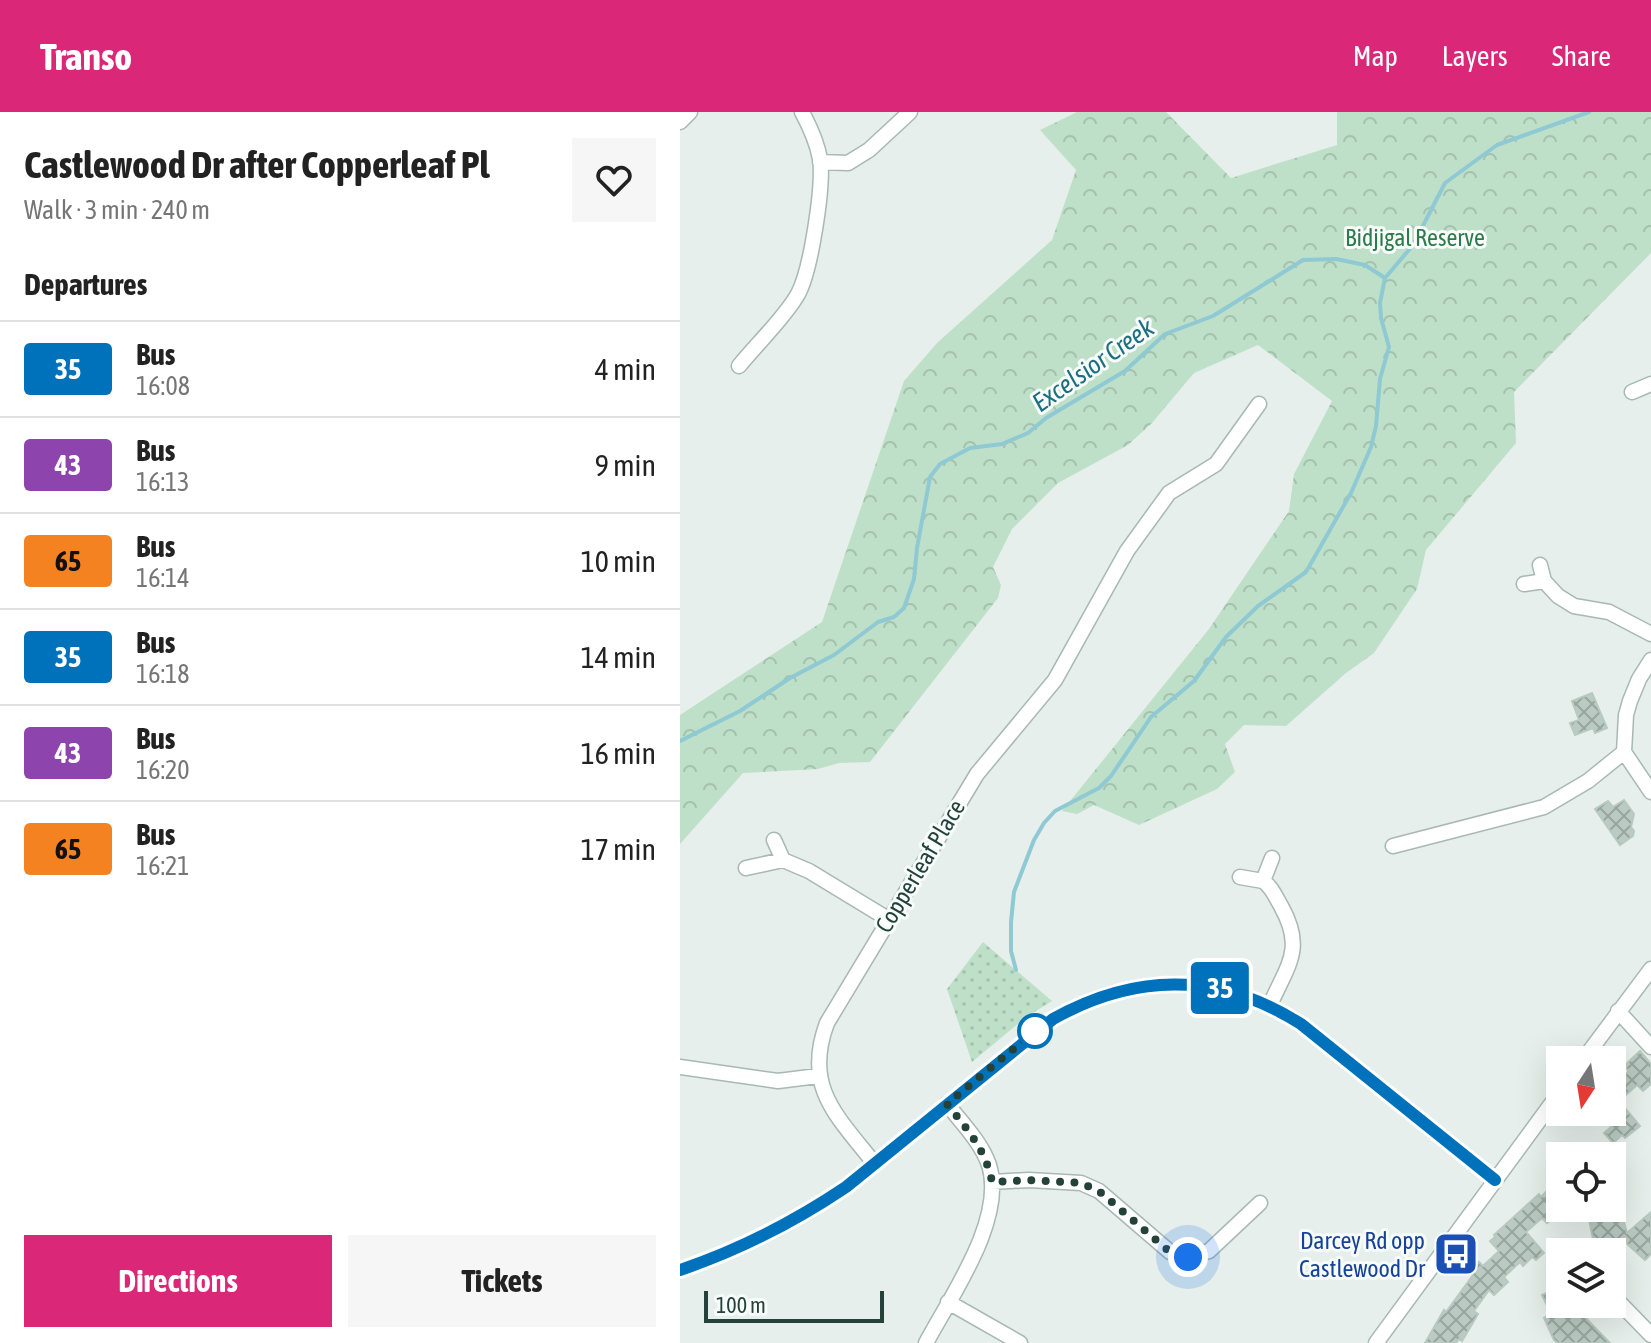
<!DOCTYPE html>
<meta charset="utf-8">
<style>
:root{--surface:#fff;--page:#f6f6f6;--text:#222;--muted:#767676;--line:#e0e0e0;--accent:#db2777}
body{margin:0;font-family:"Asap Condensed",sans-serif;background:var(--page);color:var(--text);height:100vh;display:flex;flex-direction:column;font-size:30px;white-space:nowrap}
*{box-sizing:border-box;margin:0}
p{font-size:26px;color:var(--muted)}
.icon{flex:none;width:44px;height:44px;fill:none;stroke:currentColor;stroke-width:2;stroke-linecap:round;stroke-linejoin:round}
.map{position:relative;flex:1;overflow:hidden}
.sheet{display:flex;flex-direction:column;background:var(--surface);width:680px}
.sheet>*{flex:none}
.badge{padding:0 16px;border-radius:6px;font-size:28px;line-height:52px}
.needle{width:52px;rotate:192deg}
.tools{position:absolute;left:866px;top:934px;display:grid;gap:16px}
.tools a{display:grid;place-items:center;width:80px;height:80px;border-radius:0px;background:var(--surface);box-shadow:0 8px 32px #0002;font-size:40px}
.scale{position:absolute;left:24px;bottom:20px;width:180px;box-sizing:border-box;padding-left:8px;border:4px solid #24423a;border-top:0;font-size:22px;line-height:28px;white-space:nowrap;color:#24423a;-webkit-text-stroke:6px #f7fbf9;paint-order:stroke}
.you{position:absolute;width:40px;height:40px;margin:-20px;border:6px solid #fff;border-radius:50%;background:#1a73e8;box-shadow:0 0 0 12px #1a73e833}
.map>.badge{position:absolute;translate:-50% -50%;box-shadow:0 0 0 4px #fff}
h2{padding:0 24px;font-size:30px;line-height:72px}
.round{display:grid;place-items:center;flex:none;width:84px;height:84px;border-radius:0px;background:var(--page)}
.head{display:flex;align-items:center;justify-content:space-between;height:136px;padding:0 24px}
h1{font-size:38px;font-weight:700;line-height:60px}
.action{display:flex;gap:16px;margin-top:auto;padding:16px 24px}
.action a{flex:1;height:92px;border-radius:0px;background:var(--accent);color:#fff;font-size:32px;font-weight:700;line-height:92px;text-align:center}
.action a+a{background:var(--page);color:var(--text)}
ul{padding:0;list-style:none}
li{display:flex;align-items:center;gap:24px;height:96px;padding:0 24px;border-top:2px solid var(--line)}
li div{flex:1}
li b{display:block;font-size:30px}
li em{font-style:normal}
li .badge{min-width:88px;font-weight:700;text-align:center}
header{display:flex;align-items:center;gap:48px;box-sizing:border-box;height:112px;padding:0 40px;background:var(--accent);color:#fff}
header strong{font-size:38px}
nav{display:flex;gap:44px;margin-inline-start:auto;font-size:28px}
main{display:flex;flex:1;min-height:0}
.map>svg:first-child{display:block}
.forest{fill:url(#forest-crowns)}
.park{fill:url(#park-dots)}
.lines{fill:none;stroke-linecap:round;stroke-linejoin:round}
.stream{stroke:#8ec9d4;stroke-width:4}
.building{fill:url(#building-cross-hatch);stroke:#b8c9c2;stroke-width:2}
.minor-casing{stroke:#a8b8b2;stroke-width:17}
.minor{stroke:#fff;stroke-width:14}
.line-casing{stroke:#fff;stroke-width:18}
.line{stroke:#0072bc;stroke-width:12}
.walk{stroke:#24423a;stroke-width:8;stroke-dasharray:0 14.4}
.stop-dot{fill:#fff;stroke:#0072bc;stroke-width:4}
.labels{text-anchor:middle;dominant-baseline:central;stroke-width:6;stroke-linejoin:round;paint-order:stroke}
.park-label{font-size:24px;fill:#2d7a4b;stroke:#f7fbf9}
.street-label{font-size:24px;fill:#24423a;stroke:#f7fbf9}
.transit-label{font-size:24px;fill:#164399;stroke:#f7fbf9;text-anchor:end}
.water-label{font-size:26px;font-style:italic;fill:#1c6f80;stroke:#f7fbf9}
</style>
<header>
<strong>Transo</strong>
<nav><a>Map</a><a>Layers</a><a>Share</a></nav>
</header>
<main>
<section class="sheet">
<div class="head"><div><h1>Castlewood Dr after Copperleaf Pl</h1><p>Walk · 3 min · 240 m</p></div><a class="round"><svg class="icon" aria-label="heart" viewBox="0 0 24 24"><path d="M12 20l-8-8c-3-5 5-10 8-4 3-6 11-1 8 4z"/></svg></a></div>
<h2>Departures</h2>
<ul>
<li><span class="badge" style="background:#0072bc;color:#fff">35</span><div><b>Bus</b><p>16:08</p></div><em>4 min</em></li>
<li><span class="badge" style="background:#8e44ad;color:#fff">43</span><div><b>Bus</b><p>16:13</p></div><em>9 min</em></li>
<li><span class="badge" style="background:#f58220;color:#111">65</span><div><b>Bus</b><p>16:14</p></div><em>10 min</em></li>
<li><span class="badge" style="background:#0072bc;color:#fff">35</span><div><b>Bus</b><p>16:18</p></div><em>14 min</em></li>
<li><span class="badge" style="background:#8e44ad;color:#fff">43</span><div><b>Bus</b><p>16:20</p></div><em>16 min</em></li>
<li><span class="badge" style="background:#f58220;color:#111">65</span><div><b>Bus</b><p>16:21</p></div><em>17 min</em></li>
</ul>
<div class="action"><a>Directions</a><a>Tickets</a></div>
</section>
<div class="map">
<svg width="971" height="1231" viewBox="0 0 971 1231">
<defs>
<pattern id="forest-crowns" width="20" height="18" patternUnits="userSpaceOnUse" patternTransform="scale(2)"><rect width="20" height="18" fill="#bfe0c8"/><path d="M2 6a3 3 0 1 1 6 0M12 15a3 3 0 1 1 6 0" fill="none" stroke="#a4c1ad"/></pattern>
<pattern id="park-dots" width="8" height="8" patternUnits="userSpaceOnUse" patternTransform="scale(2)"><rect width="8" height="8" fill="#bfe0c8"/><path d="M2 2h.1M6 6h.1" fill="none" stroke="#a4c1ad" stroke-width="1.8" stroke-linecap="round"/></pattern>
<pattern id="building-cross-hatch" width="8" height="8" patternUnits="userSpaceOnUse" patternTransform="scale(2)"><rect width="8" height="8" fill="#bbcac4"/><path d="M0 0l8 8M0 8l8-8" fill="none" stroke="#98a6a0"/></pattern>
</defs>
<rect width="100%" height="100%" fill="#e6efeb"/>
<path class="forest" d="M397,0H486L551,66L657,33V0H971V141L834,280L836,331L746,438L737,477L694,541L666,561L606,614L564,613L545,632L555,660L537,677L459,713L414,693L397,702L382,699L529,517L609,399L614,362L652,289L578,233L514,261L472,311L448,333L378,371L332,417L313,455L321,473L318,486L190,650L159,651L138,657L63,661L0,732V603L142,510L224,269L257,231L372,128L396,58L360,18Z"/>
<path class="park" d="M303,830L372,889L346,905L292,950L267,877Z"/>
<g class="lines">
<path class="stream" d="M0,629L60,599L110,566L154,543L198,510L214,505L224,496L234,467L237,436L250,365L260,352L290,336L322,332L348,321L366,306L445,259L485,222L533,204L623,148L656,147L685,153L705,166L733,133L765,71L817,33L909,0
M336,858L331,839V810L334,780L354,728L364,711L375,699L419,676L431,664L471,605L514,569L546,525L578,494L626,460L671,381L691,335L696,314L700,267L709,235L701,206L700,191L705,166"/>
</g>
<path class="building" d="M912,581L927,616L915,621L913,616L895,623L890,611L899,608L892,589Z
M944,688L954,702L951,715L954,719L953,724L940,733L915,697L928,689L933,695Z
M960,939L971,952V972L963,979L957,973L939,989L960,1014L945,1026L942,1023L933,1031L924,1021L932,1014L919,1000H932V974L949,959L944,954Z
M880,1065V1099L867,1111L862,1106L846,1120L864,1141L856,1148L852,1145L843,1154L840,1150L824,1165L828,1170L814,1183L809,1178L794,1199L798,1202L782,1229L779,1227L776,1231H745L764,1198L766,1200L793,1163L789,1159L799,1150L803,1154L819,1139L810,1129L815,1125L814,1123L859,1082L861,1085Z
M941,1098L947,1121L971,1100V1142L965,1148L945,1130L915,1137L909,1107Z
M880,1175V1192H888L894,1207L901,1201L930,1231H878L874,1228L864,1206L871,1202L862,1183Z"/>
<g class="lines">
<g class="minor-casing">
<path id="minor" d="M0,10L10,0
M140,50L168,51L189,38L230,0
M59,254C76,233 106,204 118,182C131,158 144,73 140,47C137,30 130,15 122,0
M952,280L971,272
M860,453L864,469L878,484L894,494L929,500L971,522
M844,472L864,469
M971,548L959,567L950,589L946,603L944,640L971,680
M94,728L103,748
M713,734L864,695L908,669L944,640
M66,756L103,748L129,759L208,807
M560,765L583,769
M590,893C608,852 625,837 601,794C595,784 592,775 583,769L592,746
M938,899L971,935
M903,948L971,857
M0,955L98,969L138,964
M194,1051C157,1004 123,975 147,911L297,662L375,568L447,439L489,381L536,352L579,292
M312,1070L349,1068L401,1071L419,1079L490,1140L508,1145L529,1139L580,1091
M0,1158C59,1139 115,1110 166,1075L373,907C456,860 540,860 621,912L815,1068
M935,1186L971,1223
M268,1190L340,1231
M246,1231C271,1184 326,1107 309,1053C301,1030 282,1011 267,992
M696,1231L880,980"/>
</g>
<use href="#minor" class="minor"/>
</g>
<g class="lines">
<g class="line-casing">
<path id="line" d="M0,1158C59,1138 114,1110 166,1075L373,907C457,860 539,860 621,912L815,1068"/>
</g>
<use href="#line" class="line"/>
<path class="walk" d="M355,919L267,992C287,1017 306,1038 312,1070L349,1068L401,1071L419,1079L490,1140L508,1145"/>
</g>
<defs>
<g id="bus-square" transform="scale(2.3)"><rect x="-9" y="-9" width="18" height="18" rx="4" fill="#1a4fb4" stroke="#f7fbf9"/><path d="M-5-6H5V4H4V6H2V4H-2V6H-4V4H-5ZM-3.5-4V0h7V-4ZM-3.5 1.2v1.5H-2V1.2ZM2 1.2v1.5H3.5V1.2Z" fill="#fff"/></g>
</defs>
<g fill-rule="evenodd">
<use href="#bus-square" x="776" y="1142"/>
</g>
<circle class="stop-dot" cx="355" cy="919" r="16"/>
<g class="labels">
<g class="park-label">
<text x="735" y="125">Bidjigal Reserve</text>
</g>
<g class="street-label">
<text transform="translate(240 754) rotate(-59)">Copperleaf Place</text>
</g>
<g class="transit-label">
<text x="745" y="1128">Darcey Rd opp<tspan x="745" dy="28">Castlewood Dr</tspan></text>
</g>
<g class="water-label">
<text transform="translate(413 253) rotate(-35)">Excelsior Creek</text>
</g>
</g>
</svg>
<div class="tools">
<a><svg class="needle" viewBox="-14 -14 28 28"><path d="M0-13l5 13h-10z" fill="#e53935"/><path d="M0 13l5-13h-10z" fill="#767676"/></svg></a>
<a><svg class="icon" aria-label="locate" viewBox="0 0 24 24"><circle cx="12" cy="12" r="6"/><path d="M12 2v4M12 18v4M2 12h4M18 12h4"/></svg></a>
<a><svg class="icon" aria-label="layers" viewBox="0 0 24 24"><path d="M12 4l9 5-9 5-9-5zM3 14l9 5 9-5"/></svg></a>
</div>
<div class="scale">100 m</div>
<div class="you" style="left:508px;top:1145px"></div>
<b class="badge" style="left:540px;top:876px;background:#0072bc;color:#fff">35</b>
</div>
</main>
